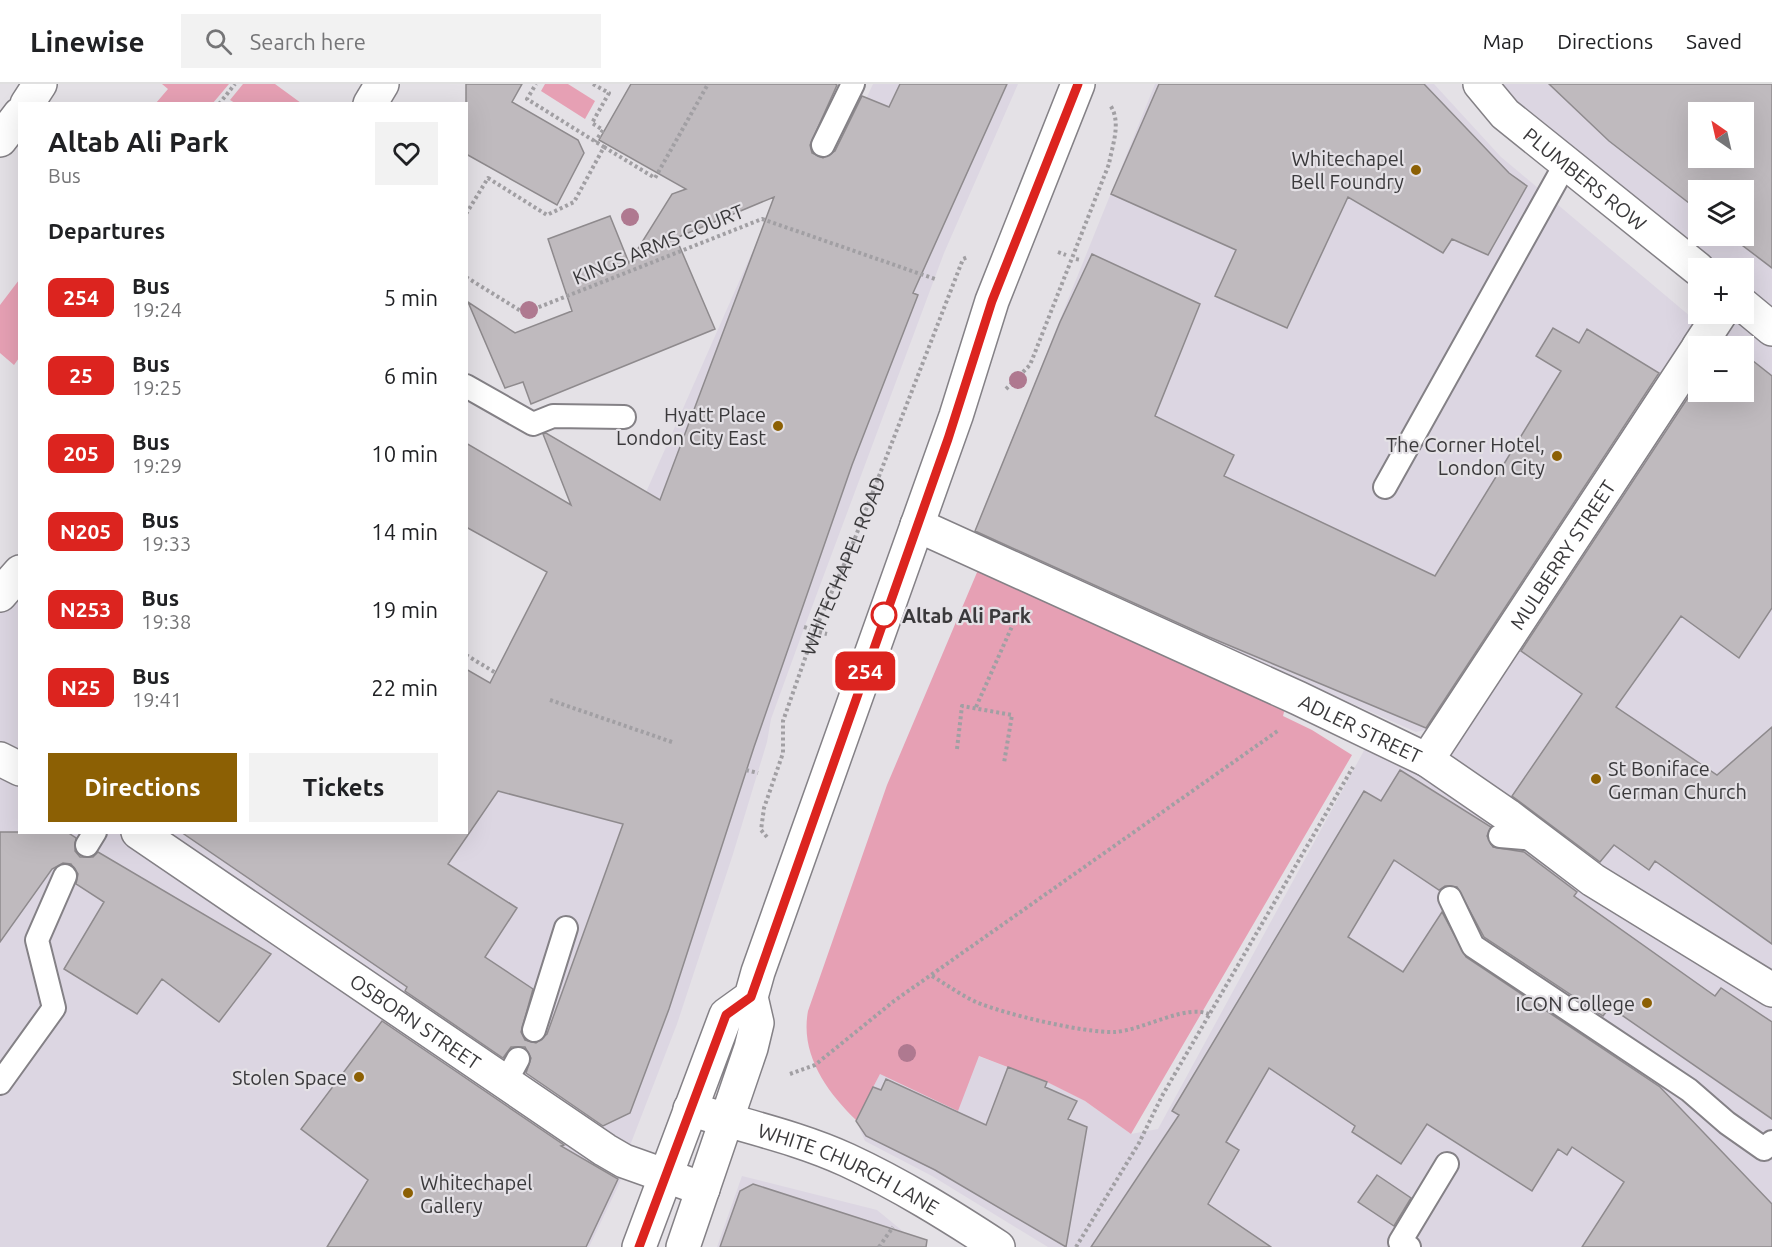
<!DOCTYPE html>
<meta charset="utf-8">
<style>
:root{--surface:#fff;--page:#f2f2f2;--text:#202124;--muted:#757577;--line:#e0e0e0;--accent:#8c6004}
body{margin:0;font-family:Ubuntu,sans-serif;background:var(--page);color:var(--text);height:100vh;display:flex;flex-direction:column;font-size:22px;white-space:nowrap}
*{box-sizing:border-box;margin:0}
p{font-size:20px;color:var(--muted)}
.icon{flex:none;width:33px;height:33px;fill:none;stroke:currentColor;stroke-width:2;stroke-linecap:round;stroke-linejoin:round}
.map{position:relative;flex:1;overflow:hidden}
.details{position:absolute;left:18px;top:18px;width:450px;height:732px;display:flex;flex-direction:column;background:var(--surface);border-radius:0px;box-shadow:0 6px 24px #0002}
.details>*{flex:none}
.badge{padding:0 12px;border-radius:9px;font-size:21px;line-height:39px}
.needle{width:39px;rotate:326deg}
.fabs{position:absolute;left:1688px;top:18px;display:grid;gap:12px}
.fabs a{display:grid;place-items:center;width:66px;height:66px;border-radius:0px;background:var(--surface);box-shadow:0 6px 24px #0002;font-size:30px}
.map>.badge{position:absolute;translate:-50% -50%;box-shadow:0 0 0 3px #fff}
h2{padding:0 30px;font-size:22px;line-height:54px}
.round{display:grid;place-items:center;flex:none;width:63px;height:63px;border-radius:0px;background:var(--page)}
.head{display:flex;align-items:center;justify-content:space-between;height:102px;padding:0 30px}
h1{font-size:28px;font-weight:700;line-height:45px}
.cta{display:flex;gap:12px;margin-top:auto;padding:12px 30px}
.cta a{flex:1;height:69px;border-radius:0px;background:var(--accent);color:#fff;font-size:24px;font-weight:700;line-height:69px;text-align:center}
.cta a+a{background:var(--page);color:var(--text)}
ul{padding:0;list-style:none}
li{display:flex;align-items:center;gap:18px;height:78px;padding:0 30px}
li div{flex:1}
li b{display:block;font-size:22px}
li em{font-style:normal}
li .badge{min-width:66px;font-weight:700;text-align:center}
header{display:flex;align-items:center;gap:36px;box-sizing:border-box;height:84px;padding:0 30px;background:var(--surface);border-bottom:2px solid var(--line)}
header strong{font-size:28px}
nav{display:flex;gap:33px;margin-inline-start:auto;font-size:21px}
.search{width:420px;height:54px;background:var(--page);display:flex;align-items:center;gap:15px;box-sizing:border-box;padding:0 21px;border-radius:0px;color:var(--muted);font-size:22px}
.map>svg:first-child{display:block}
.built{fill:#dcd6e2;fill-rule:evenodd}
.green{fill:#e6a0b4}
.building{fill:#bfbabe;stroke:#8e8a8d;stroke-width:1.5;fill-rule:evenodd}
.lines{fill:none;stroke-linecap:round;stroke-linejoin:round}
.service-casing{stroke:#848186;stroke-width:26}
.pedestrian-casing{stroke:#848186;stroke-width:36}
.minor-casing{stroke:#848186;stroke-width:36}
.secondary-casing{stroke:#848186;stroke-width:36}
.trunk-casing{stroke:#848186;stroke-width:36}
.path{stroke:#a19fa3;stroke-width:4;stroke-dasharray:3 3;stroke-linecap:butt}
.service{stroke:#fff;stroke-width:22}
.pedestrian{stroke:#fff;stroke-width:33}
.minor{stroke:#fff;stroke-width:33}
.secondary{stroke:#fff;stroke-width:33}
.trunk{stroke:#fff;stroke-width:33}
.tree{fill:#af7990}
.line-casing{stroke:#fff;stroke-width:14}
.line{stroke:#dc241f;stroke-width:9}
.poi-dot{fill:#8c6004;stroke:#e4e1e6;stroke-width:2}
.stop-dot{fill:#fff;stroke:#dc241f;stroke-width:3}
.labels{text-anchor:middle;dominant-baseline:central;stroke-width:4.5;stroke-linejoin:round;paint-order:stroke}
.poi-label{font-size:20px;fill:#3a393b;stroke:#e4e1e6;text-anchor:end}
.street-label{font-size:20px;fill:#3a393b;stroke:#e4e1e6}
.stop-label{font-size:20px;font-weight:bold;fill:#3a393b;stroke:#e4e1e6;text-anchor:start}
</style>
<header>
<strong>Linewise</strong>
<div class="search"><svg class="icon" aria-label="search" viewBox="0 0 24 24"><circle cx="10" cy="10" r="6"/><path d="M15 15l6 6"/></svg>Search here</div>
<nav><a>Map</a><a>Directions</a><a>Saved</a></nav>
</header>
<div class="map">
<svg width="1772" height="1163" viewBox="0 0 1772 1163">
<rect width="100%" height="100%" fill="#e4e1e6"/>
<path class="built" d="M873,0H1018L944,169L803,547L771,635L767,658L733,770L677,940L624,1077L605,1067L622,1094L589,1163H0V511L19,488L20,748H466L594,526L761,148L798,163Z
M1155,0H1434L1501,73L1697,238L1442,642L1416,648L973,451Z
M1480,0H1772V1163H1048L932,1092L865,1057L856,1036L880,990L978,972L1047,998L1085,1017L1131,1050L1158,1045L1373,650L1427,677L1698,263V308H1743V262H1698L1743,230V184H1698ZM1698,28H1743V74H1698ZM1698,106H1743V152H1698Z
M742,1092L877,1126L922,1163H717Z"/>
<path class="green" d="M162,0H229L213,19H156L168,5Z
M243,0H275L301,19H235L230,16Z
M545,0H568L595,17L585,35L541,7Z
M19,196V274L14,281L0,269V221Z
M978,486L1285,624L1283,632L1312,646L1352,671L1131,1050L1085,1017L1047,998L979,972L958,1027L880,990L856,1036C826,1007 800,970 808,927L887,701Z"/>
<path class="building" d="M466,0H522L512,18L578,56L584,69L557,121L466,70Z
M631,0H835L837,1L810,61L812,69L823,74L835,67L862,12L889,23L900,0H1007L913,209L918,211L852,381L754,663L669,925L630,1029L603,1042L526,989L531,974L525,963H511L503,974L405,907L407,903L181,748H466V585L490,599L547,488L466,443V359L571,421L543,350L546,349L660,416L774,113L676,154L715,245L531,320L523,298L505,304L468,218L515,249L572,227L548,155L610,132L629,179L672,110L686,105L599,56ZM498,707L623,740L547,950L536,959L525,956L521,948L533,905L485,873L517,824L448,780Z
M1159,0H1424L1509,89L1527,102L1488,171L1452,155L1443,169L1348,113L1287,244L1215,212L1236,166L1111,110Z
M1549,0H1772V184L1730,152H1743V106H1698V126L1609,57ZM1698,28H1743V74H1698Z
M1092,170L1200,220L1155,332L1234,371L1224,392L1435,492L1561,287L1536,272L1553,244L1579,259L1587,245L1659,289L1426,644L1209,553L975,447L1060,238Z
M1743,269L1772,292V524L1739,574L1681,532L1616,623L1717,691L1772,643V860L1655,777L1649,786L1614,761L1600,778L1512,712L1582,610L1521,567L1691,309L1696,312L1699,308H1743Z
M1400,686L1491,743L1487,752L1493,763L1524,768L1577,808L1574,812L1715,912L1721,904L1772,938V1035L1610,923L1603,932L1484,853L1457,803L1445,802L1439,806L1394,776L1348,853L1403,888L1442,828L1466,873L1660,1003L1772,1120V1163H1582L1624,1098L1572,1063L1567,1071L1558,1065L1532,1107L1427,1040L1401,1080L1352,1048L1355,1042L1269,984L1226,1058L1239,1066L1208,1120L1271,1163H1091L1179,1031L1172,1027L1364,707L1381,717Z
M0,748H67L76,754L75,767L80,773H93L98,768L271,870L219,938L162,895L137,930L64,885L104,818L76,800L78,790L71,780L63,779L52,785L0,858Z
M382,937L564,1061L561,1062L618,1095L586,1163H327L368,1096L301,1045Z
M1008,983L1047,998L1045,1003L1077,1017L1068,1035L1087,1043L1066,1163L935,1086L866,1052L856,1037L873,1003L881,1006L886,995L986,1041Z
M1377,1091L1411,1114L1394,1142L1358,1118Z
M753,1100L927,1156L926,1163H720L740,1107Z"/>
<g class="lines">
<g class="service-casing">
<path id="service" d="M823,61L853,0
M466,302L533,340L553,332L624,333
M1385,403L1566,79
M1500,752L1537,755
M87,761L95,748
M1450,814L1473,862L1689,1006L1727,1039L1764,1065L1772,1058
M534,946L566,844
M0,999L54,924L37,856L65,792
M505,999L518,975
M1409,1163L1400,1158L1447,1080"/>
</g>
<g class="pedestrian-casing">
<path id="pedestrian" d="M27,20L40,0
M0,56L20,30"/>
</g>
<g class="minor-casing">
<g id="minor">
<path id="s2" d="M1480,0L1505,30L1698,185"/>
<path d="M370,20L382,0"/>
<path d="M1743,221L1772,245"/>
<path d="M1699,262L1720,230"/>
<path id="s3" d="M917,441L1298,614L1427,676L1507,731L1593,796L1772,906"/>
<path d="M0,511L20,488"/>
<path id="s4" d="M1427,676L1698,264"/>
</g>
</g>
<g class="secondary-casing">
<g id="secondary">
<path d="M0,675L20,685"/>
<path id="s5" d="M138,748L605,1066L624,1077L703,1105"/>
<path id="s6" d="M690,1025C743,1042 797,1053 847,1076C901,1101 949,1131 998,1163"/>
</g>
</g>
<g class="trunk-casing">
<path id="trunk" d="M639,1163L726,931L751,913
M683,1163L751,964L757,939L751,913L758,888L956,332L992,217L1078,0"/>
</g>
<g class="path">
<path d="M593,0L609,9L592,39L603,46L595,58"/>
<path d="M219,20L235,0"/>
<path d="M604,63L655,94L708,0"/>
<path d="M466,130L488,94L547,131L574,118L604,63L527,15L536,0"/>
<path d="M1058,168L1066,171"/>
<path d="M1076,175L1081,176"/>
<path d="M466,193L524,229L762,135L935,195"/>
<path d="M1006,305L1030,281L1109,80C1112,62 1122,38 1110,21"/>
<path d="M804,543L810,545"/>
<path d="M819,548L827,550"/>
<path d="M466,571L496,589"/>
<path d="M550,616L672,658"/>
<path d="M976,623L1018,529"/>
<path d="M957,665L962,622L1012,631L1004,679"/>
<path d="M746,686L758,689"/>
<path id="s1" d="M767,753L761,746L764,724L783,669V637L815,546L850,467L963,175L968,173"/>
<path d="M932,892C947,901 961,911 976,918C1004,930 1084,949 1114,948C1142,947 1189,918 1210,931"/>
<path d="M790,990L815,981L894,917L1279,646"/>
<path d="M879,1163L893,1143"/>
<path d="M1076,1163L1139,1059L1162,1012L1353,683"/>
</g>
<use href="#service" class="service"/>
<use href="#pedestrian" class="pedestrian"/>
<use href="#minor" class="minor"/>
<use href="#secondary" class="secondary"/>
<use href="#trunk" class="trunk"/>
</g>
<g class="tree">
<circle cx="630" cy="133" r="9"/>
<circle cx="529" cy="226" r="9"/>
<circle cx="1018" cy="296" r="9"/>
<circle cx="907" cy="969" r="9"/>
</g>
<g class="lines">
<g class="line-casing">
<path id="line" d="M639,1163L726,931L751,913L948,355L992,217L1078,0"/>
</g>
<use href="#line" class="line"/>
</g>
<g class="poi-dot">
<circle cx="1416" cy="86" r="6"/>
<circle cx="778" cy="342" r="6"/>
<circle cx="1557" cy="372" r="6"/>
<circle cx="1596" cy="695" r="6"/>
<circle cx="1647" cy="919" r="6"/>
<circle cx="359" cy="993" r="6"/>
<circle cx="408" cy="1109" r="6"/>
</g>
<circle class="stop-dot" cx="884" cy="531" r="12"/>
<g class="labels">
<g class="poi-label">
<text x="1404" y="74">Whitechapel<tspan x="1404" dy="23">Bell Foundry</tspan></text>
<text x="766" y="330">Hyatt Place<tspan x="766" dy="23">London City East</tspan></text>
<text x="1545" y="360">The Corner Hotel,<tspan x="1545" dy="23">London City</tspan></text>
<text x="1608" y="684" text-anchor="start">St Boniface<tspan x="1608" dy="23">German Church</tspan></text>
<text x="1635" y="919">ICON College</text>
<text x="347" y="993">Stolen Space</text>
<text x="420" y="1098" text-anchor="start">Whitechapel<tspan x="420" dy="23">Gallery</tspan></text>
</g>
<g class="street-label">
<text stroke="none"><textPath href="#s2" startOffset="142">PLUMBERS ROW</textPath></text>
<text transform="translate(658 160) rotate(-22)">KINGS ARMS COURT</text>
<text stroke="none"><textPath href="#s4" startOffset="246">MULBERRY STREET</textPath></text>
<text stroke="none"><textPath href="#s1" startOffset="288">WHITECHAPEL ROAD</textPath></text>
<text stroke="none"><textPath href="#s3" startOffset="488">ADLER STREET</textPath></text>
<text stroke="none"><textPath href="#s5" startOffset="336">OSBORN STREET</textPath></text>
<text stroke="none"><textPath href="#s6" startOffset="170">WHITE CHURCH LANE</textPath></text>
</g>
<g class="stop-label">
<text x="902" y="531">Altab Ali Park</text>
</g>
</g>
</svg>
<div class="fabs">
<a><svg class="needle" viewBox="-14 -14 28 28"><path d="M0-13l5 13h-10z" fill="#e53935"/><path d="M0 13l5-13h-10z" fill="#757577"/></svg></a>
<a><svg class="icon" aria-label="layers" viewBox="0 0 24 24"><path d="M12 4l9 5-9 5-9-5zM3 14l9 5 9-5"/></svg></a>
<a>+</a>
<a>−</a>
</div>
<b class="badge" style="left:865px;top:587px;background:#dc241f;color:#fff">254</b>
<section class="details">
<div class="head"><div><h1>Altab Ali Park</h1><p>Bus</p></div><a class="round"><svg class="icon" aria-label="heart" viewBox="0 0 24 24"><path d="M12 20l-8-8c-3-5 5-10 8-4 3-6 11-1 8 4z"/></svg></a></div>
<h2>Departures</h2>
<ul>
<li><span class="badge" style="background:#dc241f;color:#fff">254</span><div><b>Bus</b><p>19:24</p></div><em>5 min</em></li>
<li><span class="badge" style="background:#dc241f;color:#fff">25</span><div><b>Bus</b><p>19:25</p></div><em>6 min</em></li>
<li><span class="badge" style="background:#dc241f;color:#fff">205</span><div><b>Bus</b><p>19:29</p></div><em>10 min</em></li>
<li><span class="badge" style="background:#dc241f;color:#fff">N205</span><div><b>Bus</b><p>19:33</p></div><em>14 min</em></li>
<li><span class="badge" style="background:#dc241f;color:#fff">N253</span><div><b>Bus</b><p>19:38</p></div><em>19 min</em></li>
<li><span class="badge" style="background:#dc241f;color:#fff">N25</span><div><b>Bus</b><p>19:41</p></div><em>22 min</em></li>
</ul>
<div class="cta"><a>Directions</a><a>Tickets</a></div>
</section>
</div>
